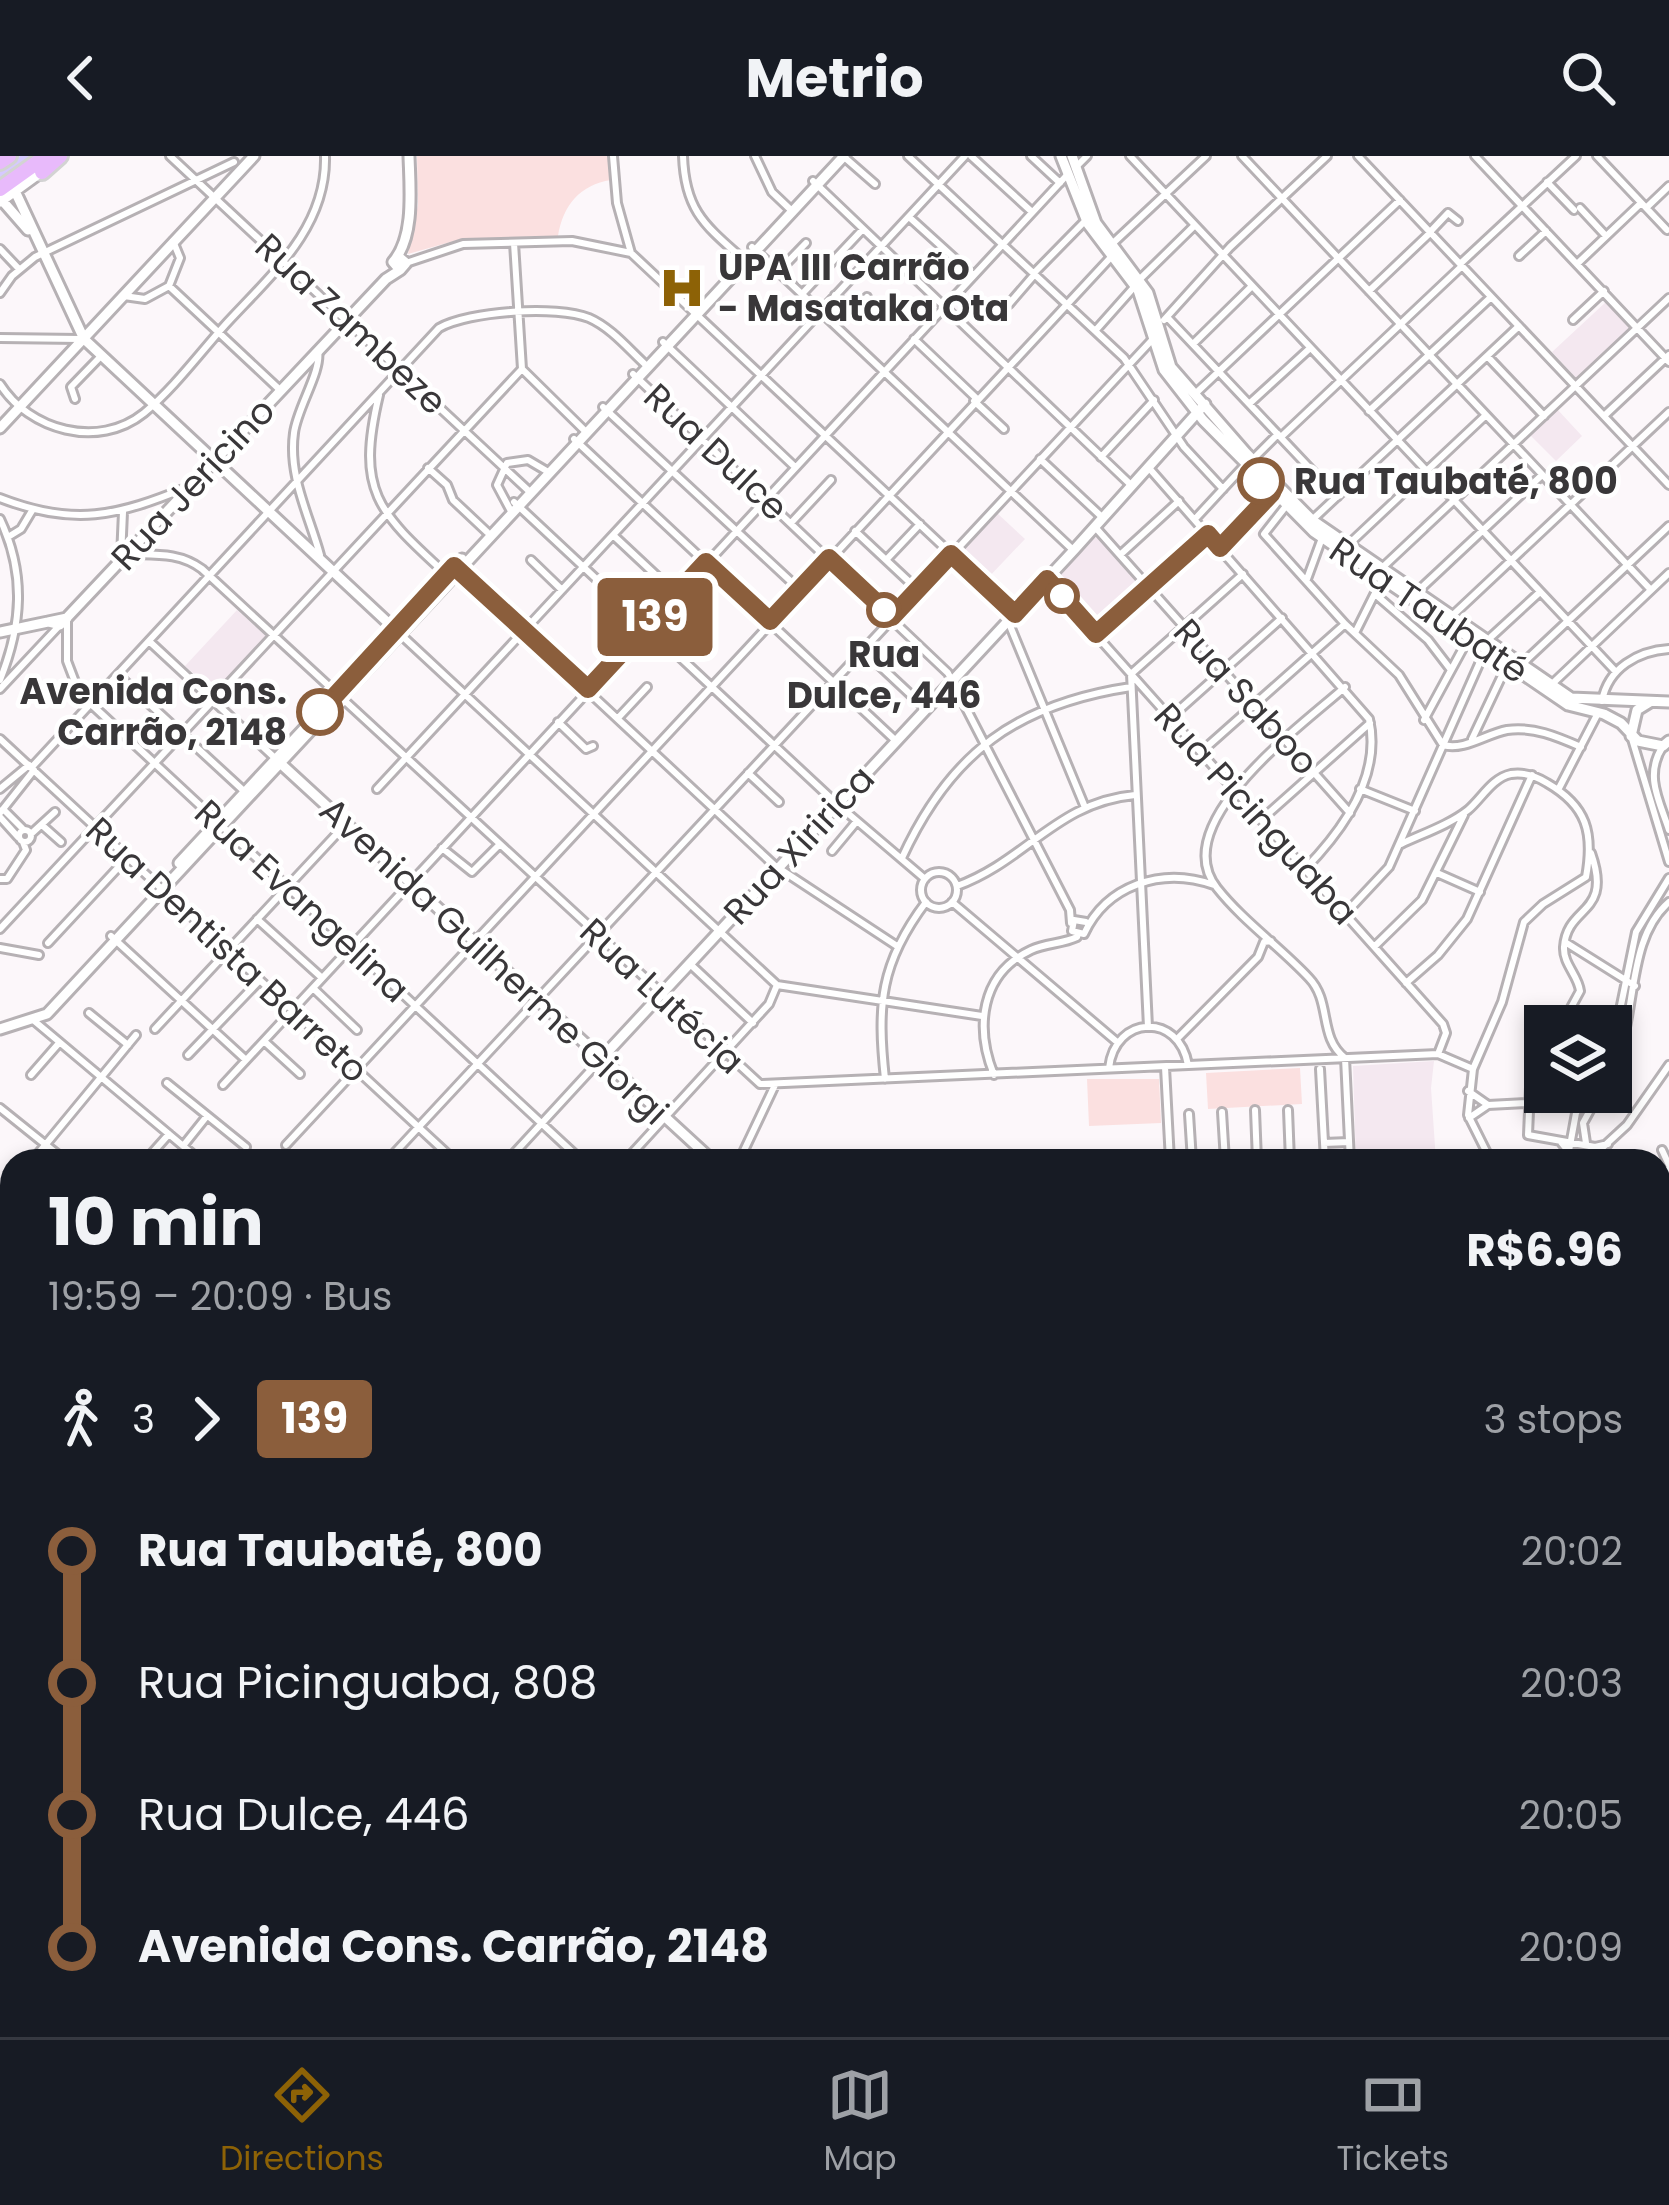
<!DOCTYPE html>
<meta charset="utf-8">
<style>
:root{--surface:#171b24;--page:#20242c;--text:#f1f3f6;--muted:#9ea1a6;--line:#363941;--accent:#8d6206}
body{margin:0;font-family:Poppins,sans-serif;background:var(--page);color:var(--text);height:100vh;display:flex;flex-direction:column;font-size:45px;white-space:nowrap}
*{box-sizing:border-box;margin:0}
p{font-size:39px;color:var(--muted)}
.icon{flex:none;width:66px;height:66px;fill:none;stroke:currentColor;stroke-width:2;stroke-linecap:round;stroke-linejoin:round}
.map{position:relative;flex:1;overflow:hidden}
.drawer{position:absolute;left:0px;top:993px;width:1671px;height:888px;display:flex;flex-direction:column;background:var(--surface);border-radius:36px 36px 0 0;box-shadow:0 6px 18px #0003}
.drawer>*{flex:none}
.badge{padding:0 24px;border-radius:9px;font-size:42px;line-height:78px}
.controls{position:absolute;left:1524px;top:849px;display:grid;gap:24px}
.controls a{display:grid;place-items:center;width:108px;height:108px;border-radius:0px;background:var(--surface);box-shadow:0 6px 18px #0003;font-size:60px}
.map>.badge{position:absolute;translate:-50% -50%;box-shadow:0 0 0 6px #fff}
.legs{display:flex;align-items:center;gap:18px;height:132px;padding:0 48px;font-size:39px}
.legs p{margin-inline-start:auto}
.summary{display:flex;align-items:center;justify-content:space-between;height:204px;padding:0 48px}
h1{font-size:66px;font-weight:700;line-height:90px}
ul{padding:0 48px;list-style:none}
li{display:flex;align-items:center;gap:42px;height:132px;font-size:45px}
li i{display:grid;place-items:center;width:18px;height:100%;margin:0 15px;background:currentColor}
li i::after{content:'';width:30px;height:30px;margin:-15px;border:9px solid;border-radius:50%;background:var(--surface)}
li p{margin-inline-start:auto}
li:first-child i{background:linear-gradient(#0000 50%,currentColor 0)}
li:last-child i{background:linear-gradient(currentColor 50%,#0000 0)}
header{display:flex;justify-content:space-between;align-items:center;height:156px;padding:0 48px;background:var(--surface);font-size:54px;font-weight:700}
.tabs{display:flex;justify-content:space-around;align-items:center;height:168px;border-top:3px solid var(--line);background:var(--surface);font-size:33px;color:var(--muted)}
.tabs a{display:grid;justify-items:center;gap:6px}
.tabs .on{color:var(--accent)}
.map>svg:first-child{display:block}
.built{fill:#f4e8f0}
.green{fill:#fbe0e0}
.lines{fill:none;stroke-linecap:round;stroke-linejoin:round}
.river{stroke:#d6c9ff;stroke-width:9}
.street-casing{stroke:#b6b1b4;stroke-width:12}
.secondary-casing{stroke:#b6b1b4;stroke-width:15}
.highway-casing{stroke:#d3d3d3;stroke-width:20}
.street{stroke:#fff;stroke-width:6}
.secondary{stroke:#fff;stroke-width:9}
.highway{stroke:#e8bafb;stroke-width:14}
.line-1-casing{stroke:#fff;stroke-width:27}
.line-1{stroke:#8b5e3c;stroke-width:18}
.stop-1-dot{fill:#fff;stroke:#8b5e3c;stroke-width:6}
.labels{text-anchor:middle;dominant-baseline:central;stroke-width:9;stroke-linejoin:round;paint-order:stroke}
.poi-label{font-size:36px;font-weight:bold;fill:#393739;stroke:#fff;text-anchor:start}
.street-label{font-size:36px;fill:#393739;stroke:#fff}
.stop-label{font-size:36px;font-weight:bold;fill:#393739;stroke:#fff;text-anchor:start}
</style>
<header><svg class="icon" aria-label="back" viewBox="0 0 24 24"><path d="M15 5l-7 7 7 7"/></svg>Metrio<svg class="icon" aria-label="search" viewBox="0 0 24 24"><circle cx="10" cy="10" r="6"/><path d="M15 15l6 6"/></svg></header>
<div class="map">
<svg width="1669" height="1881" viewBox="0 0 1669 1881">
<rect width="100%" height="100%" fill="#fcf7fa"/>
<path class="built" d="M1607,145L1632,171L1576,222L1552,196Z
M1557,253L1582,280L1556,305L1530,279Z
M997,357L1025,383L986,424L961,401V396Z
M1093,381L1099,382L1140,428V433L1100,469H1095L1056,427V422Z
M237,454L266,480L215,536L185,510Z
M1434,905L1431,932L1436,1005H1356L1353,910Z
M291,1869H340L478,1881H290Z"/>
<path class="green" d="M417,0H609L611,24C580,29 563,49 558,80L461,83L408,98L418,49Z
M1300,912L1302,948L1208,953L1206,917Z
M1087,923H1159L1161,967L1089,970Z
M696,1869H1066L1072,1881H688Z"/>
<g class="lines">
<path class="river" d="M0,21L27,0"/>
<g class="street-casing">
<path id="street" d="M170,0L531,337
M613,0L617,47L631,97
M683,0C685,56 706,70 745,105
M755,0L772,36L793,56
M843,0L875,28
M908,0L1124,202L1184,291L1223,333
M971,0L1032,56
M1031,0L1060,27
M1130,0L1616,516
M1242,0L1651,434
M1358,0L1669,329
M1475,0L1669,206
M1597,0L1667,74
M1075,12L1087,0
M813,25L1131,329
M1547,26L1574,54
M1580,52L1606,80
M1646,52L1669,30
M909,61L973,119
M1430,76L1448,57L1458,65
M514,87L522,213L587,277
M1112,88L1206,0
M752,91L1072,393
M0,93L19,113
M631,97L1015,458
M1519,100L1546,75
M406,107L463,88L572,85L631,97
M1460,108L1576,0
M1577,108L1640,48
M778,116L806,87
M1034,117L1086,64
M1140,123L1193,71
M169,130L280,234
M1369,135L1431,76
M0,137L12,120L35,101L234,6
M802,138L863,73
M835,139L854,155L867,141
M124,140L145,143L169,130L180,102L173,85
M1009,148L1034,119
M1167,161L1337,341
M1164,164L1230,91L1327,0
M1573,164L1604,135
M1095,175L1135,130
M0,182L80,183
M914,183L977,243
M663,186L795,311
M1193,188L1250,132
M318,195C322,215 297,252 294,277C288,320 309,359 320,399
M1487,200L1544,260
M633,218L948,517L1070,754L1071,767
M0,228C29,274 98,294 144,257C174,232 199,198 225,169C270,120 327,72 325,0
M1195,238L1400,44
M379,239C356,335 377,355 446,418
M75,243L71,231L101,200
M974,245L1004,273
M1249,248L1308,194
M603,251L799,433
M1369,255L1491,141
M1604,260L1669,199
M1281,281L1462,110
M574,283L895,584
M1101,301L1154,244
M1040,303L1103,362
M1252,304L1278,278
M428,312L447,329L453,344L487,376
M1149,312L1369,563C1382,620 1343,674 1305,713
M0,342C74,371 117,360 188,331
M514,346L837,648L925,723
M1286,350L1264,378L1345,468L1399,519L1443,589C1464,595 1486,578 1507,574C1533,570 1558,581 1581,591
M512,357L497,329L507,307L528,304L550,317
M0,363C26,418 22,469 0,524
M1195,363L1245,309
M1312,364L1519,170
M791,367L831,324
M1095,371L1350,657
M855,375L918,434
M613,379L676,438
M8,381L21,373L33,353
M1349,388L1486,259
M1221,391L1272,337
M128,398C155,399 179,396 202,413L760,928L1438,898L1473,913
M1120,399L1179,345
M121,401L123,356
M531,404L562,434
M886,404L920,368
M1383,411L1669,142
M457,413L774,709L897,790
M1307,423L1322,382
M1048,425L1443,868L1446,877L1438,898
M1418,435L1542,319
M1375,438L1428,484L1451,514
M1453,459L1669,256
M67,462V505L75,526L91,548L582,1005
M1008,465L1084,649
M1355,477L1382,423
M400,478L777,829L982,860
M1096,478L1207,378
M149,485L276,603
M863,494L926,553
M1523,507L1669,370
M1131,518L1148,871
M1131,518L1243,418
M118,519L245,636
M1551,529L1669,417
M1345,531C1304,568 1165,667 1217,732C1243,765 1280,791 1309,822C1332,846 1318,881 1345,902L1350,1005
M0,533L59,470
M1602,545C1608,512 1638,495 1669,493
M618,562L647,531
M1170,562L1282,462
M1424,564L1468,483
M558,566L586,593L593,590
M0,583L455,1005
M1472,583L1507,509
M1632,583L1669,706
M1663,590C1644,619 1659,644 1669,674
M1201,596L1345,468
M31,612L439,172C469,155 557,149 589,162C612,172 630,195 648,211
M748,617L779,646
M0,633L29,609
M377,633L965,0
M1360,633L1415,655
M1558,634L1598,557
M3,653L22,672
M0,657L34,614
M0,661L18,681
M1261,664L1370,567
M43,670L61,686
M19 680a6 6 0 1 1 12 0a6 6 0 1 1-12 0Z
M31,678L55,656
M1401,688C1422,678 1449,669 1468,654C1482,642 1492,622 1511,618C1524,616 1536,620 1547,627C1587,650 1594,677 1586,721L1543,748L1524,766L1502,846L1473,913L1468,959L1491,1005
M442,692L472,716L499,689
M832,695L857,665
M902,702C950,597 1017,548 1131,531
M921 734a18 18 0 1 1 36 0a18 18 0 1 1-36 0Z
M1437,717L1480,736
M0,723H7L26,694L23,686
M957,730C1026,705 1057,646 1135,639
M952,746L1117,886
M1345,758L1389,711L1491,481L1540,436
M257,763L321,821
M1086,766L1074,764L1072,775L1084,778C1106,730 1161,710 1214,729
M0,773L522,213
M111,780L246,904
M1565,786L1635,830
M48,787L127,702
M1375,790L1422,744L1464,659
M0,792L39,799
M690,808L753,867
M1406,827L1438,799L1467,763L1532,619
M313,832L357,874
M89,857L128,889
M32,863L201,1005
M1561,870L1580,835C1578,819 1563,808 1564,791C1567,748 1613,760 1591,697
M155,873L345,669
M1177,883L1258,801L1264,786L1271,785
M264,885L300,918
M1545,894L1530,931L1528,979L1595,991L1608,988
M1611,898L1636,776L1669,722
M188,899L260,824
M1165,911L1170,1005
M1109,912C1115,859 1179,856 1188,909
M1320,913L1325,1005
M1611,918C1639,864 1624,785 1669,746
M31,919L59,887
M994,919C975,872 980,818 1031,794C1046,787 1062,788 1077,781
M885,923C877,849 880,807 926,746
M167,927L246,991
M223,929L1067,19
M1468,935L1488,949
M0,952L66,1005
M1255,954L1257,1005
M1288,954L1290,1005
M1222,956L1225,1005
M1189,958L1192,1005
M1469,962L1488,949L1527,947
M1560,985L1576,1005
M1324,987L1349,986
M1586,987L1583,967L1600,936
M286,989L1112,100
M183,990L207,960
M635,994L648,1005
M1662,994L1669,1009
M1569,995L1576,957L1588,936
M32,1005L136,879
M145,1005L169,978
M387,1005L1152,184
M507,1005L601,903
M625,1005L769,848L777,829
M739,1005L775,929
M1588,1005L1627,969L1669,909
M1659,1017L1669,1013
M0,1044L12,1030
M1659,1128L1669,1125
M0,1157L12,1136
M1669,1191L1660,1214L1669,1238
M0,1205L12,1212
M0,1254L12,1232
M0,1314L12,1321
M0,1371L12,1378
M0,1418L12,1426
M1659,1439L1669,1457
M0,1482L12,1489L0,1609
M1669,1530L1666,1562L1669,1592
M1659,1632L1669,1638
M1659,1691L1669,1695
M1659,1766L1662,1789
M1407,1869L1414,1881
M1592,1869L1597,1881
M1633,1869L1669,1874
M36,1881L37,1869
M91,1881L92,1869
M195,1881L196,1869
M283,1881L284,1869
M560,1881L561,1869
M1366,1881L1377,1869
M1420,1881L1430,1869
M1533,1881L1538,1869
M1602,1881L1603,1869
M1614,1881L1632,1871"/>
</g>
<g class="secondary-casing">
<path id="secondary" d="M1061,0L1088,68L1138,134L1164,214L1203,264L1314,376L1568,549L1604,558L1621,567L1638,585L1663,590L1669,585
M1072,0L1096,67L1148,137L1171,211L1246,297L1312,364L1571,542L1669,546
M15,35L84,183L399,477
M0,42L28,74
M0,46L44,14
M399,101L406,107L400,114L393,106C415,81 410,33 409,0
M0,272L254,0
M67,462L48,466L60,469L386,123L400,114
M0,476L48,466
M1631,580L1637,554L1650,546
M280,607L713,1005
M179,707L462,403
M0,873L47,858L844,0
M601,903L1074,394L1205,248
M0,1126L12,1134
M1659,1341L1669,1337
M0,1411L12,1386
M0,1639L12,1640
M0,1834L12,1835
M422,1869L559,1881
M1114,1869L1125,1881
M667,1881L674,1869
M1337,1881L1339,1869"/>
</g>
<g class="highway-casing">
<path id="highway" d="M0,6L9,0
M42,16L60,0
M0,33L46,0"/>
</g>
<use href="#street" class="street"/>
<use href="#secondary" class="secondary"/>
<use href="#highway" class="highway"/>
</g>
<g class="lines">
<g class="line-1-casing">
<path id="line-1" d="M320,556L454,410L588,533L706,406L770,465L829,402L892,461L951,398L1015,458L1047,423L1096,478L1208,378L1220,392L1272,337L1261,325"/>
</g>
<use href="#line-1" class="line-1"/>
</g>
<defs>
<g id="hospital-bare" transform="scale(3.6)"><path d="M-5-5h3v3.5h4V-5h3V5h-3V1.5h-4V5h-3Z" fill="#8d6206" stroke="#fff" stroke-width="2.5" paint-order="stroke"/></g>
</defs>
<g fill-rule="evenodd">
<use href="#hospital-bare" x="682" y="132"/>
</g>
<g class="stop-1-dot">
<circle cx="1261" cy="325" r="21"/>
<circle cx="1062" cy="440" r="15"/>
<circle cx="884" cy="454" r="15"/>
<circle cx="320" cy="556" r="21"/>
</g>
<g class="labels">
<g class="poi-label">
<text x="718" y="111">UPA III Carrão<tspan x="718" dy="41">- Masataka Ota</tspan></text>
</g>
<g class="street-label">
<text transform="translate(351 168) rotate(43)">Rua Zambeze</text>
<text transform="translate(716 296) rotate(43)">Rua Dulce</text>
<text transform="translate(193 328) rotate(-47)">Rua Jericino</text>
<text transform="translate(1429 454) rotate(34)">Rua Taubaté</text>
<text transform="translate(1246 541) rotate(48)">Rua Saboo</text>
<text transform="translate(1256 658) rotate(48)">Rua Picinguaba</text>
<text transform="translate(799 689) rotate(-47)">Rua Xiririca</text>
<text transform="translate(302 745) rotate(43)">Rua Evangelina</text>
<text transform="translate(227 794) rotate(43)">Rua Dentista Barreto</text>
<text transform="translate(494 805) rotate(43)">Avenida Guilherme Giorgi</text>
<text transform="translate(662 840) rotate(43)">Rua Lutécia</text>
</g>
<g class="stop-label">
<text x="1294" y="325">Rua Taubaté, 800</text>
<text x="884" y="498" text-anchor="middle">Rua<tspan x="884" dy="41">Dulce, 446</tspan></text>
<text x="287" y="535" text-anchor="end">Avenida Cons.<tspan x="287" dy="41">Carrão, 2148</tspan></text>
</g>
</g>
</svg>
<div class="controls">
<a><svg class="icon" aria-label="layers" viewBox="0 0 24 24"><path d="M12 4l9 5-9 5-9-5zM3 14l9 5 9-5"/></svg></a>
</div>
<b class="badge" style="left:655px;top:461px;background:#8b5e3c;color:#fff">139</b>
<section class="drawer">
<div class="summary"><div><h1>10 min</h1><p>19:59 – 20:09 · Bus</p></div><b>R$6.96</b></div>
<div class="legs"><svg class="icon" aria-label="walk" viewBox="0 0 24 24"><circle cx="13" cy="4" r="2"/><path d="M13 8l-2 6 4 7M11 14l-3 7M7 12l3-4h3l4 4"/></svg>3<svg class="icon" aria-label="forward" viewBox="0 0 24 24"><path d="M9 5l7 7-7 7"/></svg><b class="badge" style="background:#8b5e3c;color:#fff">139</b><p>3 stops</p></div>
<ul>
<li><i style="color:#8b5e3c"></i><b>Rua Taubaté, 800</b><p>20:02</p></li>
<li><i style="color:#8b5e3c"></i><span>Rua Picinguaba, 808</span><p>20:03</p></li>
<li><i style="color:#8b5e3c"></i><span>Rua Dulce, 446</span><p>20:05</p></li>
<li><i style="color:#8b5e3c"></i><b>Avenida Cons. Carrão, 2148</b><p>20:09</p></li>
</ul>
</section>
</div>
<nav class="tabs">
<a class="on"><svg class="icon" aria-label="directions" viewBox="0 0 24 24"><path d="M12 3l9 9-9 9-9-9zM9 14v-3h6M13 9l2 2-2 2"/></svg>Directions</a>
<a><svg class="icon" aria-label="map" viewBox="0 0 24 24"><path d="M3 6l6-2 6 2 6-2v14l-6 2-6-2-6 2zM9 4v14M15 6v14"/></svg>Map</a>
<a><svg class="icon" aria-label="tickets" viewBox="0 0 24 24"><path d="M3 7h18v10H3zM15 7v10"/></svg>Tickets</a>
</nav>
